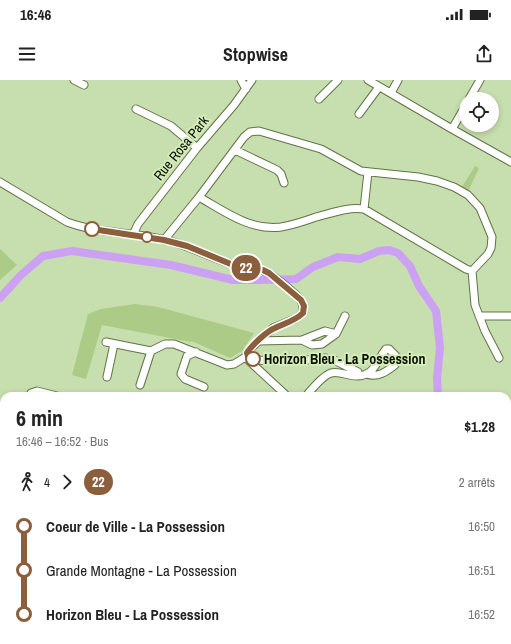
<!DOCTYPE html>
<html lang="fr">
<meta charset="utf-8">
<style>
:root{--surface:#fff;--page:#f6f6f6;--text:#222;--muted:#767676}
body{margin:0;font-family:"Archivo Narrow",sans-serif;background:var(--page);color:var(--text);height:100vh;display:flex;flex-direction:column;font-size:15px;white-space:nowrap}
*{box-sizing:border-box;margin:0}
p{font-size:13px;color:var(--muted)}
.icon{flex:none;width:22px;height:22px;fill:none;stroke:currentColor;stroke-width:2;stroke-linecap:round;stroke-linejoin:round}
.map{position:relative;flex:1;overflow:hidden}
.side{position:absolute;left:0px;top:312px;width:511px;height:252px;display:flex;flex-direction:column;background:var(--surface);border-radius:12px 12px 0 0;box-shadow:0 2px 6px #0003}
.side>*{flex:none}
.badge{padding:0 8px;border-radius:13px;font-size:14px;line-height:26px}
.controls{position:absolute;left:459px;top:12px;display:grid;gap:8px}
.controls a{display:grid;place-items:center;width:40px;height:40px;border-radius:50%;background:var(--surface);box-shadow:0 2px 6px #0003;font-size:20px}
.map>.badge{position:absolute;translate:-50% -50%;box-shadow:0 0 0 2px #fff}
.legs{display:flex;align-items:center;gap:6px;height:44px;padding:0 16px;font-size:13px}
.legs p{margin-inline-start:auto}
.headline{display:flex;align-items:center;justify-content:space-between;height:68px;padding:0 16px}
h1{font-size:22px;font-weight:700;line-height:30px}
ul{padding:0 16px;list-style:none}
li{display:flex;align-items:center;gap:14px;height:44px;font-size:15px}
li i{display:grid;place-items:center;width:6px;height:100%;margin:0 5px;background:currentColor}
li i::after{content:'';width:10px;height:10px;margin:-5px;border:3px solid;border-radius:50%;background:var(--surface)}
li p{margin-inline-start:auto}
li:first-child i{background:linear-gradient(#0000 50%,currentColor 0)}
li:last-child i{background:linear-gradient(currentColor 50%,#0000 0)}
.status{display:flex;justify-content:space-between;align-items:center;height:28px;padding:0 20px;background:var(--surface);direction:ltr}
.status svg{height:11px;fill:currentColor}
header{display:flex;justify-content:space-between;align-items:center;height:52px;padding:0 16px;background:var(--surface);font-size:18px;font-weight:700}
.map>svg:first-child{display:block}
.green{fill:#accb86}
.lines{fill:none;stroke-linecap:round;stroke-linejoin:round}
.stream{stroke:#cca1f3;stroke-width:1.5}
.river{stroke:#cca1f3;stroke-width:8}
.minor-casing{stroke:#617448;stroke-width:9}
.minor{stroke:#fff;stroke-width:7}
.line-1-casing{stroke:#fff;stroke-width:9}
.line-1{stroke:#8b5e3c;stroke-width:6}
.stop-1-dot{fill:#fff;stroke:#8b5e3c;stroke-width:2}
.labels{text-anchor:middle;dominant-baseline:central;stroke-width:4;stroke-linejoin:round;paint-order:stroke}
.street-label{font-size:14px;fill:#0a1102;stroke:#d4ebba}
.stop-label{font-size:14px;font-weight:bold;fill:#0a1102;stroke:#d4ebba;text-anchor:start}
</style>
<div class="status"><b>16:46</b><svg viewBox="0 0 49 12"><path d="M0 12V9h3v3zM5 12V6h3v6zM10 12V3h3v9zM15 12V0h3v12zM26 1h20v11H26zM47 4h2v5h-2z"/></svg></div>
<header><svg class="icon" aria-label="menu" viewBox="0 0 24 24"><path d="M4 6h16M4 12h16M4 18h16"/></svg>Stopwise<svg class="icon" aria-label="share" viewBox="0 0 24 24"><path d="M12 15V3M7 8l5-5 5 5M5 13v7h14v-7"/></svg></header>
<div class="map">
<svg width="511" height="564" viewBox="0 0 511 564">
<rect width="100%" height="100%" fill="#c7deae"/>
<path class="green" d="M475,86L479,88L468,112L462,107Z
M0,169L17,185L0,200Z
M135,224L158,227L254,253L242,271L230,278L194,262L191,261V262L102,245L86,299L72,295L88,234L101,229Z"/>
<g class="lines">
<path class="stream" d="M0,545L4,546
M70,560L86,564"/>
<path class="river" d="M0,218L21,195L43,176L72,171L171,185L233,200H261L296,199L313,187L338,177L360,179L379,171L389,170L398,173L410,186L419,206L436,231L440,268L437,298L438,316
M507,533L511,537"/>
<g class="minor-casing">
<path id="minor" d="M74,0L84,5
M241,0L246,9
M368,0L452,49L511,82
M391,13L398,0
M319,19L338,0
M469,19L480,0
M136,29L171,46L197,68
M359,34L379,7
M452,49L466,25
M235,70L277,90L281,94L284,103
M0,102L67,142C99,154 133,152 166,160C190,166 213,179 237,186C246,189 256,188 264,191C271,193 298,215 301,221C304,225 303,229 303,233L295,239L273,248L250,269L247,273V276
M364,129L368,92
M133,155L138,144L197,68L234,25L252,0
M164,160L199,117L244,57L250,52L259,51L321,69L361,91L418,97L437,101L454,107L468,115L480,128L492,157L491,168L488,174L472,191L466,189L364,129C347,127 332,133 316,137C305,141 293,145 281,147C250,151 224,131 199,117
M472,191L475,225L485,251L499,278
M479,236H511
M302,260L325,251L336,254
M258,261L302,260L312,265L322,264L336,254L345,236
M106,262L151,271L165,264H174L227,285L234,284L247,276
M196,272L187,276L181,294L185,299L204,307
M247,276L255,280L276,281L285,278L308,280L325,278L334,280L358,292L359,295
M246,278L287,316
M107,297L114,264
M140,305L151,271
M30,316L31,313L37,311L57,316
M306,316C312,309 322,296 331,293C344,290 354,302 370,292C377,286 380,276 386,269H389L396,276L395,285C386,292 378,298 366,294
M0,435L4,437
M0,498L4,499
M379,560L380,564
M389,560L392,564
M429,560V564
M52,561L62,564
M295,564L298,560
M337,564L339,560"/>
</g>
<use href="#minor" class="minor"/>
</g>
<g class="lines">
<g class="line-1-casing">
<path id="line-1" d="M92,149L164,160L187,166L238,187L263,190L269,193L301,220L304,226L303,233C295,241 285,243 275,248C267,251 251,266 247,273L248,276L253,279"/>
</g>
<use href="#line-1" class="line-1"/>
</g>
<g class="stop-1-dot">
<circle cx="92" cy="149" r="7"/>
<circle cx="147" cy="157" r="5"/>
<circle cx="253" cy="279" r="7"/>
</g>
<g class="labels">
<g class="street-label">
<text transform="translate(181 68) rotate(-51)">Rue Rosa Park</text>
</g>
<g class="stop-label">
<text x="264" y="279">Horizon Bleu - La Possession</text>
</g>
</g>
</svg>
<div class="controls">
<a><svg class="icon" aria-label="locate" viewBox="0 0 24 24"><circle cx="12" cy="12" r="6"/><path d="M12 2v4M12 18v4M2 12h4M18 12h4"/></svg></a>
</div>
<b class="badge" style="left:246px;top:188px;background:#8b5e3c;color:#fff">22</b>
<section class="side">
<div class="headline"><div><h1>6 min</h1><p>16:46 – 16:52 · Bus</p></div><b>$1.28</b></div>
<div class="legs"><svg class="icon" aria-label="walk" viewBox="0 0 24 24"><circle cx="13" cy="4" r="2"/><path d="M13 8l-2 6 4 7M11 14l-3 7M7 12l3-4h3l4 4"/></svg>4<svg class="icon" aria-label="forward" viewBox="0 0 24 24"><path d="M9 5l7 7-7 7"/></svg><b class="badge" style="background:#8b5e3c;color:#fff">22</b><p>2 arrêts</p></div>
<ul>
<li><i style="color:#8b5e3c"></i><b>Coeur de Ville - La Possession</b><p>16:50</p></li>
<li><i style="color:#8b5e3c"></i><span>Grande Montagne - La Possession</span><p>16:51</p></li>
<li><i style="color:#8b5e3c"></i><b>Horizon Bleu - La Possession</b><p>16:52</p></li>
</ul>
</section>
</div>
